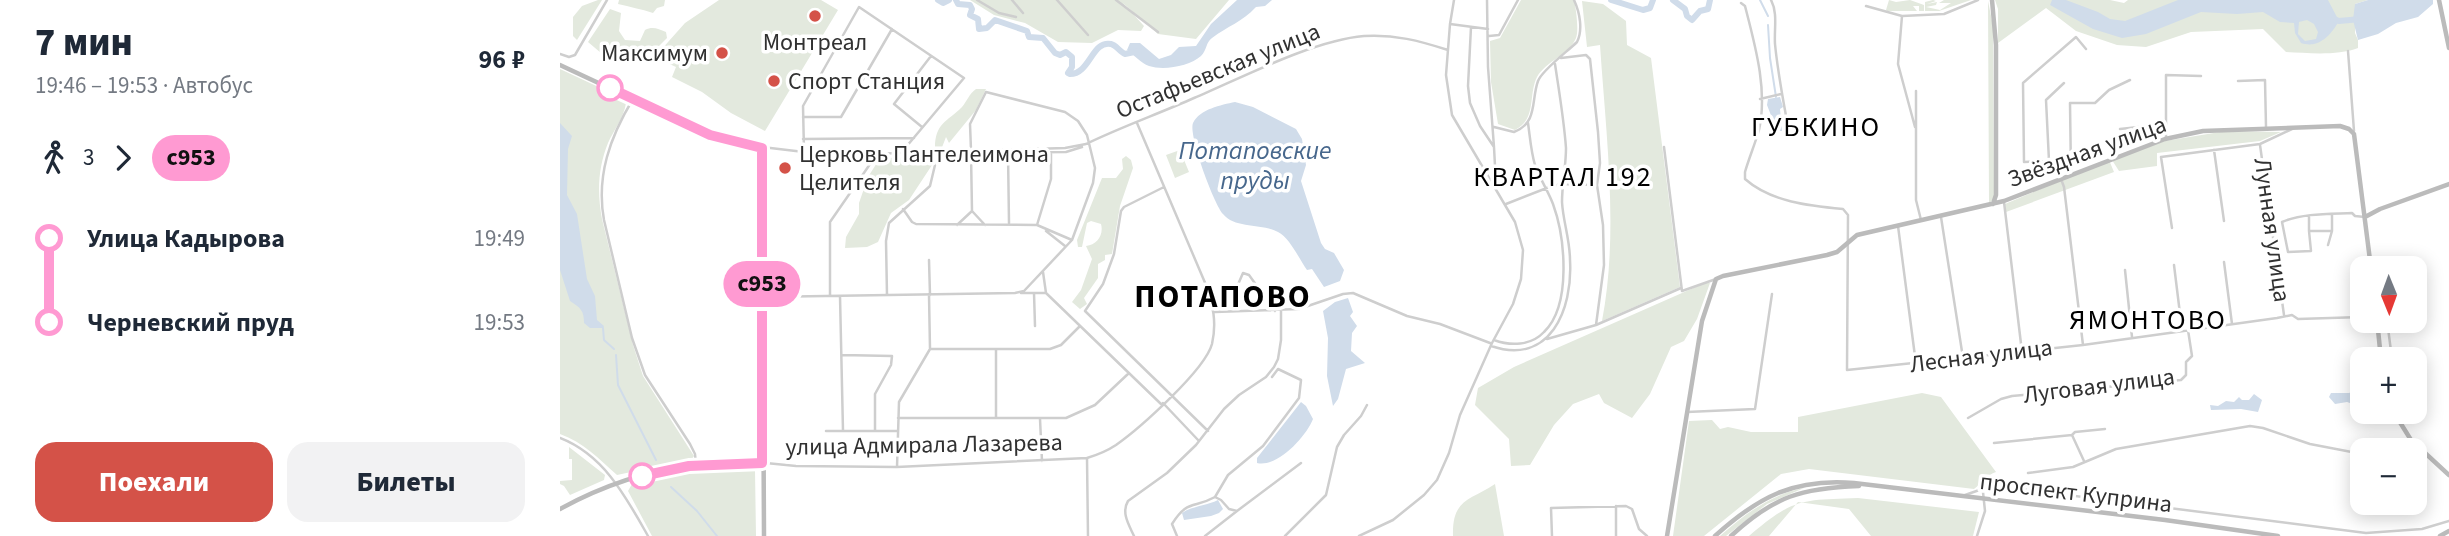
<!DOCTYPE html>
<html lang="ru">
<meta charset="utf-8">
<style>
:root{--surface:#fff;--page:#f2f2f3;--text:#1f2937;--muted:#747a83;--accent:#d45248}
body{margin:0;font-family:"Source Sans 3",sans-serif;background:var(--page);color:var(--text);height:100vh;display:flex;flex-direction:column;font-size:26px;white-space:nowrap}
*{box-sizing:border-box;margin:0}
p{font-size:23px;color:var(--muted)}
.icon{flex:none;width:38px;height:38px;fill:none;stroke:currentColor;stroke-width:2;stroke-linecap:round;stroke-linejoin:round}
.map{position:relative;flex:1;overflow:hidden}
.sheet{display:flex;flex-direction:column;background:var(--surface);width:560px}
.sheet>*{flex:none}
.badge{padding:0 14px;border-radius:23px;font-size:24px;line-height:46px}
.needle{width:46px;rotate:179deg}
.buttons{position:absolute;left:1790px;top:256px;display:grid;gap:14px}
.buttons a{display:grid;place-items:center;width:77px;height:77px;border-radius:14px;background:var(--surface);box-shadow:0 4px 18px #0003;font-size:35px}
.map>.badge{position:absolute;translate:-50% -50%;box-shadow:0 0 0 4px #fff}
.legs{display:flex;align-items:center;gap:10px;height:77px;padding:0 35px;font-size:23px}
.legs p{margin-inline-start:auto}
.summary{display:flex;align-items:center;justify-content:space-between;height:119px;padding:0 35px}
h1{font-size:38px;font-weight:800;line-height:52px}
.cta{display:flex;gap:14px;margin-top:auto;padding:14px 35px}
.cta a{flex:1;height:80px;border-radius:21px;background:var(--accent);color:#fff;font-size:28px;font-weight:800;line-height:80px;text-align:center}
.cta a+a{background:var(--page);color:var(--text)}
ul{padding:0 35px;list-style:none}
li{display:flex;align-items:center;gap:24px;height:84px;font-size:26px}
li i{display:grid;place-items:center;width:10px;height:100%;margin:0 9px;background:currentColor}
li i::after{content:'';width:18px;height:18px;margin:-9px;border:5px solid;border-radius:50%;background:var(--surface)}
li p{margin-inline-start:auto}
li:first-child i{background:linear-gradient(#0000 50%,currentColor 0)}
li:last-child i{background:linear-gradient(currentColor 50%,#0000 0)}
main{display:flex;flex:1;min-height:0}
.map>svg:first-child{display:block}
.green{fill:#e3e9de}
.water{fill:#d0dcea;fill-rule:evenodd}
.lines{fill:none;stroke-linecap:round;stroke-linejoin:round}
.stream{stroke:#d0dcea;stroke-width:2}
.river{stroke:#d0dcea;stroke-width:6}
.street{stroke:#cecece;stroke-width:2.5}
.secondary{stroke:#bbb;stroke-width:4.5}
.line-1-casing{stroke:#fff;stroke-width:16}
.line-1{stroke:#ff9ad2;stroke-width:10}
.poi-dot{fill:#d45248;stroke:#fff;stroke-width:2.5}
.stop-1-dot{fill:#fff;stroke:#ff9ad2;stroke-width:3.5}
.labels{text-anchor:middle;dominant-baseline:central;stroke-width:7;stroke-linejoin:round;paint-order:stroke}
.poi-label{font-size:24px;fill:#313131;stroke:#fff;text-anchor:start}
.street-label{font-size:24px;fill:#313131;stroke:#fff}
.water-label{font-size:26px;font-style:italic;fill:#47678c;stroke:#fff}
.quarter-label{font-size:28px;letter-spacing:2px;fill:#000;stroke:#fff}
.district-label{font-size:32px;font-weight:bold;letter-spacing:2px;fill:#000;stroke:#fff}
</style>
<main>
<section class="sheet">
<div class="summary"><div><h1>7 мин</h1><p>19:46 – 19:53 · Автобус</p></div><b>96 ₽</b></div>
<div class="legs"><svg class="icon" aria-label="walk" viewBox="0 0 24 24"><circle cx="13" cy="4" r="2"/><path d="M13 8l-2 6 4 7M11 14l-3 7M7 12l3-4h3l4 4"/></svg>3<svg class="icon" aria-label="forward" viewBox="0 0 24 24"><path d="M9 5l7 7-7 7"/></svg><b class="badge" style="background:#ff9ad2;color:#111">с953</b></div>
<ul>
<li><i style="color:#ff9ad2"></i><b>Улица Кадырова</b><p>19:49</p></li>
<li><i style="color:#ff9ad2"></i><b>Черневский пруд</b><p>19:53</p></li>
</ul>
<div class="cta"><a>Поехали</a><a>Билеты</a></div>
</section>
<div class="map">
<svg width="1889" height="536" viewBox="0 0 1889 536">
<rect width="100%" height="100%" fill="#fff"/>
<path class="green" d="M38,0H42L17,40L13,36V17L22,6Z
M59,0H105L104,6L97,8L93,13C81,9 70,7 58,4Z
M159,0H261L278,10L205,131L171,113L142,92L112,77L116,67L103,61L100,51L125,23Z
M410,0H669L636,39L598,34L563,3L584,26L581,31L558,30L532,43L498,42L465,23L434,15Z
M961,0H1014C1016,8 1019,31 1016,38C1009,55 986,61 977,77C968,95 977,119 955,130L938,124L931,82L930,41L940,38Z
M1329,0L1336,2L1350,0L1364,5V11H1359V6H1353L1357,11H1327L1326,10Z
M1373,0L1376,1L1367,4L1377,2L1376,5L1366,7L1380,10L1391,3H1379L1384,0H1411L1379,11H1365V2Z
M1435,0H1550L1564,3L1568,0H1808L1795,4V33L1798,40V48C1777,56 1748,53 1726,52L1703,29L1631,32L1586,47L1557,45L1516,31L1486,8L1438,43V9Z
M1022,1L1043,4L1066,21L1067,45L1091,58L1120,287L1042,321C1059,233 1046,135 1040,45L1027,47Z
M1428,1L1433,26L1434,192V199L1429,203Z
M50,9L61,13L59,31L65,40L80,41L85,30C93,26 98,29 106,32L107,38L91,54L81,50L70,54L64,51L62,55L64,61L41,53L28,42Z
M0,69L62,98L66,103C64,117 54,130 48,143C38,168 37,192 42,219L73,345L83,376L134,456L132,459L57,475C39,459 23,442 0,434Z
M416,89H426L416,110L389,143L386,137L381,150L375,148C375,123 387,122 402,107C407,101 409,94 416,89Z
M1666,131L1721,132L1700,141L1597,153V166L1559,171L1552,160L1605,141Z
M620,150L629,172L615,178L606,155Z
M566,156L571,160L573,168L560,206L552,254L545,255V260L538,264V278L524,298L527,304L520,309L512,302L521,290L532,259L526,246C537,245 544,235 541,224L531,221L527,223L522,247H518L517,240L542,178H556L563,169L562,159Z
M371,157L374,162L349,200L331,213L318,242L307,247L285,248L286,237L299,214V203L308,177L320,158Z
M1549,160L1554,172L1446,212L1445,204Z
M1147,282L1150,283L1137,319L1124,341L1111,347L1090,394L1072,418L1044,403L1039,394L1013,404L994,425L970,465L951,466L949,439L915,405L918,388L954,367Z
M1362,393L1381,397L1436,472C1427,475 1422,483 1414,489L1249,469L1221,474L1144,536H1113L1129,421L1152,420L1160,429L1168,427L1191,432H1238V417Z
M9,447L45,475L44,480L10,495L4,486L0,484V481L12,480V459H9Z
M172,468L195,470L196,536H92L68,491L72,484C104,473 138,470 172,468Z
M935,484L944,536H893C892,499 909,501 935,484Z
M1244,488L1207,504L1166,536H1160C1185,514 1211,494 1244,488Z
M1298,498L1419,512L1413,536H1311L1289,509L1238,502L1209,536H1189C1233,498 1242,500 1298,498Z"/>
<path class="water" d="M677,0H712L705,6L696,7C682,22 668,26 652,38C646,42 647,50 641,56C630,66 604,71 589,66C581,63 574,55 567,50L570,43H580L599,59L611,55L619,47L636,46L651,24Z
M1492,0H1506L1538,12L1550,19L1565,21L1618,0H1768L1779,21C1771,35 1759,49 1741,43L1735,33L1734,23L1720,22L1703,12L1677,14L1641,12L1586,34L1562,38L1533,29L1490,5ZM1747,20L1754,24L1758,32L1756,39L1745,41L1738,34L1739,22Z
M1808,0H1873V4L1858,17L1836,23L1818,34L1798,40L1793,20L1795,4Z
M1220,97L1223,107L1220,109L1222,131H1217L1207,105L1208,99Z
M675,102L693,107L736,129L742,139L746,165L741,181L761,243L765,249L774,253L784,270L780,281L764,287L752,269L747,270C739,259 730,238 718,232C702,223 675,229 663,214C654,204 628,135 633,123C640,109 661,105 675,102Z
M0,123L12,136L8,149L7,195L17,214L27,279L35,296L37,320L44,326L43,328H30L24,323C24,311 21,308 10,301L0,270Z
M788,298L793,312L790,316L797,326L792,333L791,351L805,363L786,369L778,399L773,406L767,376L768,338L763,311L775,302Z
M1794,391L1799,393L1795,396L1796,405L1787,402L1775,404L1769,397L1771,393H1789Z
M1694,394L1702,400L1698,412L1681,409L1651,410L1650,405L1658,406L1666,401L1674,402L1679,397L1682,400H1689Z
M741,402L746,406L753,419C746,437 717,468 697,463V458Z
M658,500L663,509L659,513L651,516L624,520L622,513C632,506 646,506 658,500Z"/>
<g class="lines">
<path class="stream" d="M1200,0L1208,16
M1208,25L1210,58L1216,97
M43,328L44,340L54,349
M56,355L58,385L96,460
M111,487L137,511L157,536"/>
<path class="river" d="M378,0L383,3L389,0
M396,0L398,4L410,5L412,9L410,15L418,19L419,29L427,28L435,20L467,31L469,37L483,38L495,53L500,55L506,52L512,57V67L508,73L510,74C530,74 532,40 551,44C556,45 560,52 565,54L579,51
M1051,0L1083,10L1090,8L1093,0
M1113,0L1125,9L1127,16L1132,20L1140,11L1148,9L1150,0
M1774,19L1779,21L1801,19"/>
<path class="street" d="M417,0L439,13L456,17
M452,0L463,13
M497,0L528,35
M556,0L598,32
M894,0L890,24L928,29
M927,0L928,67L934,147
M1211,0C1218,13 1214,29 1215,44C1218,75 1224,106 1230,137
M1181,3L1185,6C1195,45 1208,90 1199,130C1195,144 1189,158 1185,172V179C1211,202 1250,206 1283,209L1288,215L1287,370L1523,345L1717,318L1732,315L1738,319L1802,317
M1306,6L1342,16
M911,27L908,86L910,103L920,126L934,147L936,185
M929,36L939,35L958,0
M1788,51L1794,131
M0,54L9,57L15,55L47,0
M1001,58L1026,55L1030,59L1038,132L1040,163L1037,185L1043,225L1044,265L1036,325
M1678,81L1705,80L1706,127
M1356,91V200L1361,220
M73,99C50,137 36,176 44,220L72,338L85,375L130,444L135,454L136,464
M1200,99L1221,94
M243,117H281L332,29
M362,127L334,104L371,56
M934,127L954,132C978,123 971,100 978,81C982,70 1008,51 1017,42C1023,30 1020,13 1014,0
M1355,127L1338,64L1342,16L1384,14L1418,0
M1560,129L1588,126L1606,122
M243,139L354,138
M1606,139V75L1641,76
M1700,145L1724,315
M202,147L244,152L307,154L505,148L526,144C561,127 598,114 634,98C681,78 754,40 804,36C834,34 860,41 888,50
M1104,147L1122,291L1156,279
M1654,150L1664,221
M244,151L243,106L299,7L404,78L341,153
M390,153L506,152L522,147
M448,153L449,223
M411,154L412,211L425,225
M1510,160L1464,162L1463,83L1516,37L1526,49
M1489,161L1486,100L1504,83
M1511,175L1510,103H1535L1549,90L1570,80
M1501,179L1504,187L1523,345
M604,187L564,207L561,211L554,254L543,284L525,311L648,431
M1444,202L1462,352
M946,204L992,186L1002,184L1037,185
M343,209L352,222L356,224L477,225L512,240
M1381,217L1403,358
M397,225L412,211
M477,225L491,179V154
M1338,226L1356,364
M1612,228L1601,157L1700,144L1732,129
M486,231L505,246
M1749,231V217
M1772,231V214
M1768,245L1772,231H1749L1751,251L1728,252L1722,222C1743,213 1770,214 1792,213L1795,216L1805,217
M369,260L370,295
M1664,262L1672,324
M1614,265L1622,330
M1565,270L1572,337
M483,272L486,293L601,404
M676,289L683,273L689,275L715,311
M461,293H486
M474,293L475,326
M327,295L326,241L329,223L370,186L375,165V153
M270,296V222L317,154
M280,296L283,431
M202,297L455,293L464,291L512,240L533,183L535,168L527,135L518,121L505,112L426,92L410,124L411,150
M655,312L739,309L783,294L793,293L847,316L880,324L930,343
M1827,320L1832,359
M987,339L1036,325L1121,288
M934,340C950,346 971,346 984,332C1012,305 1005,237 993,204C988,191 980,179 975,165C971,152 970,137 968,123
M931,346C990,366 1013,310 1010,260C1010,240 1003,221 1002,202C1002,184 1006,166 1006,148C1004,120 999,91 995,64
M370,349H490L501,345L519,327
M436,349V418
M282,355L332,356L331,365L315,394V431
M603,403L639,441
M1127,412L1195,409L1212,294
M338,418H506L535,405L569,373
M1408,418L1441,399L1452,396L1621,380L1626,375V362L1632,356L1628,330
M480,419L482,461
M266,431H338
M1512,435L1515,432L1545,429
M0,438C44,455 66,497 88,536
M1434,443L1512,435L1524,461
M527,458C537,455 547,451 556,445C580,428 645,370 652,344C657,322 653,306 646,285L577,123
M1855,460H1861L1867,455
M206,463L236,466L337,467L527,458L528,536
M337,467L339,402L370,349L369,295
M1468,473L1513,467L1556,449L1690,426L1703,428L1750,444L1802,454
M1405,495L1428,487L1436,486L1806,533L1862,529L1889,521
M655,497L668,475L703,446L739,398L741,380L718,369L712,377
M1056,506V536
M574,536C569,525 561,513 568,501L607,473L636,445L664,409L679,395L706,377L714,367L718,359L721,340V311
M617,536L612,524C628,499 633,509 655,497L661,500L669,509L677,511L741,463
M645,536L677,511
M725,536L766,495L777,447L784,435L801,416L807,405
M799,536L833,520L864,495L877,480L889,453L900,415L932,343L953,304L961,279L963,250L955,222L892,115L886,75L890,24
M992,536L991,508L1066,506L1072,509L1079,529L1087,536
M1417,536L1425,511L1423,492L1425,489"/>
<path class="secondary" d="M1432,0L1436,45V195L1433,204
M1879,0L1889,48
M0,65L150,135L202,147L204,536
M1805,217L1820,209L1889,184
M1817,320L1821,359
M1833,411L1851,440L1889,475
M0,509C40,487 87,471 132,465C155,463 179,463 202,463
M1107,536L1142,321L1156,279L1163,276L1267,255L1277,252L1297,235L1444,201L1605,139L1643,131L1780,126L1789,129L1794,134L1811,268
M1155,536C1198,497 1234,478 1294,483L1605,520L1718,536
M1171,536C1214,496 1242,488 1299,486
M1880,536L1889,531"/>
</g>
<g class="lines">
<g class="line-1-casing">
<path id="line-1" d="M50,88L150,135L202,148V463L129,466L82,476"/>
</g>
<use href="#line-1" class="line-1"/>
</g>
<g class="poi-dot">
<circle cx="255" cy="16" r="7"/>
<circle cx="162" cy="53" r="7"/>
<circle cx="214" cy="81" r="7"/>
<circle cx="225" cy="168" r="7"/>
</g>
<g class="stop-1-dot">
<circle cx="50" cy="88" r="12"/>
<circle cx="82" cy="476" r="12"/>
</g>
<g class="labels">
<g class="poi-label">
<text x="255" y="42" text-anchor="middle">Монтреал</text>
<text x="148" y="53" text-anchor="end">Максимум</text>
<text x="228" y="81">Спорт Станция</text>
<text x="239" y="154">Церковь Пантелеимона<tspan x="239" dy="28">Целителя</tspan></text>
</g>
<g class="street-label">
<text transform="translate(658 71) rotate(-22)">Остафьевская улица</text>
<text transform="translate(1527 152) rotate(-20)">Звёздная улица</text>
<text transform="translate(1712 230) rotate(82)">Лунная улица</text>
<text transform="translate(1421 356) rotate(-7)">Лесная улица</text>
<text transform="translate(1539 386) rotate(-7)">Луговая улица</text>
<text transform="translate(364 445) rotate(-1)">улица Адмирала Лазарева</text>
<text transform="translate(1516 493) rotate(7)">проспект Куприна</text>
</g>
<g class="water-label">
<text x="695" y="150">Потаповские<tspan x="695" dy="30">пруды</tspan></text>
</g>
<g class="quarter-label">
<text x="1256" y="127">ГУБКИНО</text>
<text x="1003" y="177">КВАРТАЛ 192</text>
<text x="1588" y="320">ЯМОНТОВО</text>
</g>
<g class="district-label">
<text x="663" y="297">ПОТАПОВО</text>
</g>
</g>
</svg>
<div class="buttons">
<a><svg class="needle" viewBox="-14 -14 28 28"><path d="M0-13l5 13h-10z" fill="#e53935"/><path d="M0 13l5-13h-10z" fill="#747a83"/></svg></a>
<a>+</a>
<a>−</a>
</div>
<b class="badge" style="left:202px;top:284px;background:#ff9ad2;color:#111">с953</b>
</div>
</main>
